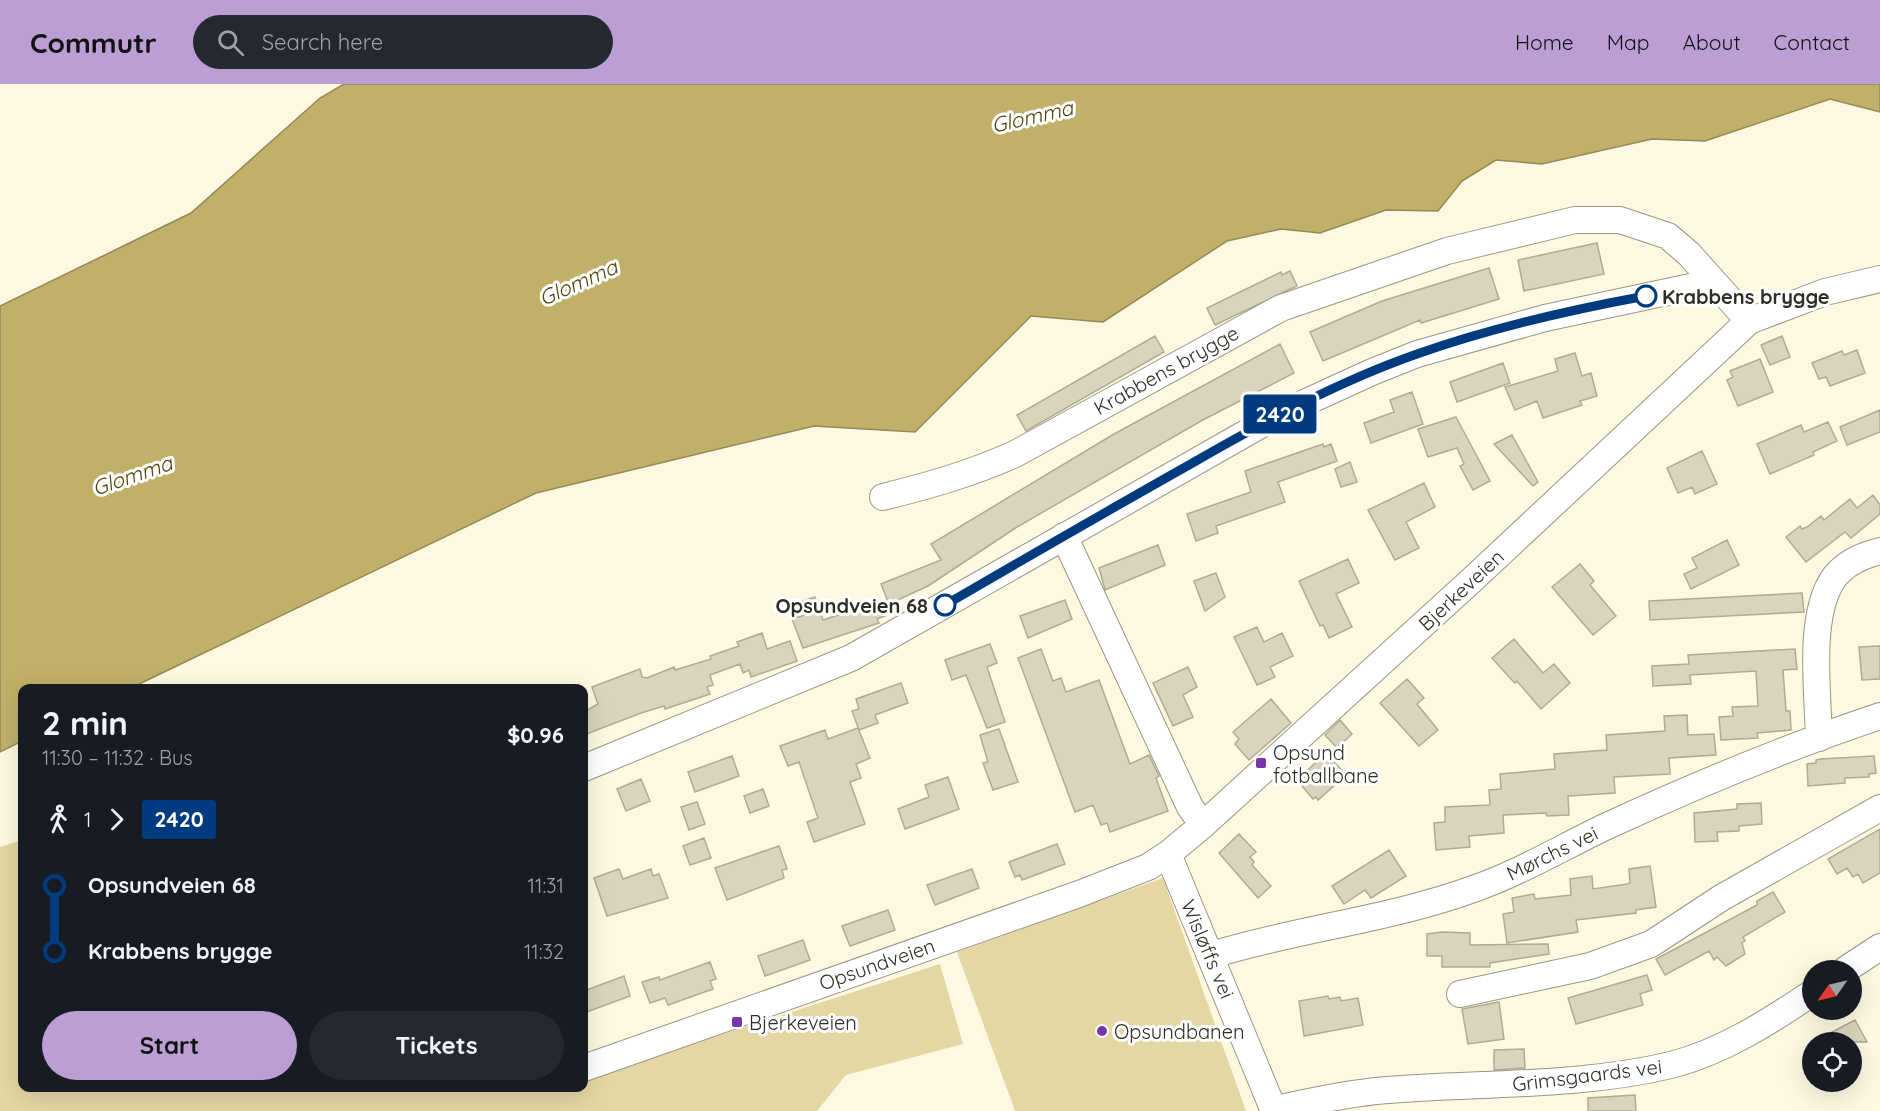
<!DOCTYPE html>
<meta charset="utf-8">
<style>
:root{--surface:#171b24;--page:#242831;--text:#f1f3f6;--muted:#9ea1a6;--accent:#ba9ed4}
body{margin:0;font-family:Quicksand,sans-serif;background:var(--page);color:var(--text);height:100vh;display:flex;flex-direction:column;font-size:22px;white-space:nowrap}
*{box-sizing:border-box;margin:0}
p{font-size:20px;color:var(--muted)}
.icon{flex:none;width:33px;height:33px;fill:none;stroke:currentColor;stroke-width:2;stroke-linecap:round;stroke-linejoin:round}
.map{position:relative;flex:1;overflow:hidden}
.details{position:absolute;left:18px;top:600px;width:570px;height:408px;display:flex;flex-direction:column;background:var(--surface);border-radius:12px;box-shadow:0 6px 24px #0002}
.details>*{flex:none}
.badge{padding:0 12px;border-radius:4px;font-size:21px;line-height:39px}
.needle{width:39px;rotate:236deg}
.buttons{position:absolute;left:1802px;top:876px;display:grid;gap:12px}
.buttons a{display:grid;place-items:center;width:60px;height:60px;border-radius:50%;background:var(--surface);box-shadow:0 6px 24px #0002;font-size:30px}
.map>.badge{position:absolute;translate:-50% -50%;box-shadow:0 0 0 3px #fff}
.legs{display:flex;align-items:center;gap:9px;height:66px;padding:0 24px;font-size:20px}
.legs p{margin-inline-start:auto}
.head{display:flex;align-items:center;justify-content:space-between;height:102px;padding:0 24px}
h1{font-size:33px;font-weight:700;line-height:45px}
.cta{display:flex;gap:12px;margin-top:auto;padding:12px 24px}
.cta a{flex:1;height:69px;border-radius:36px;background:var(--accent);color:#111;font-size:24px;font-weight:700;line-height:69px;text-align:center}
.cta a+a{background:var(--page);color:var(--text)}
ul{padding:0 24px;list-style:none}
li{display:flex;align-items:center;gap:21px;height:66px;font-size:22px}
li i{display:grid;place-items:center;width:9px;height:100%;margin:0 8px;background:currentColor}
li i::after{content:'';width:15px;height:15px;margin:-8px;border:4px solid;border-radius:50%;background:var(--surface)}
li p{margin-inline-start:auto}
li:first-child i{background:linear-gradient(#0000 50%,currentColor 0)}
li:last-child i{background:linear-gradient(currentColor 50%,#0000 0)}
header{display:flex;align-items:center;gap:36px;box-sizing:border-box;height:84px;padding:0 30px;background:var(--accent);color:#111}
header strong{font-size:28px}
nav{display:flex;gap:33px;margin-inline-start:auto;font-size:21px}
.search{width:420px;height:54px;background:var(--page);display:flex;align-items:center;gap:15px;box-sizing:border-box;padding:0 21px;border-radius:33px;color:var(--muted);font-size:22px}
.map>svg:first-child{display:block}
.green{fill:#e4d7a4}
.water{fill:#c1b069;stroke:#958955;stroke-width:1.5}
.building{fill:#d9d4bd;stroke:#afaa94;stroke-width:1.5}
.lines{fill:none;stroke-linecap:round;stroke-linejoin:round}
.minor-casing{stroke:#9a9580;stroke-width:28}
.minor{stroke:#fff;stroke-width:26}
.line-1-casing{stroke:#fff;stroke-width:14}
.line-1{stroke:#003b80;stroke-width:9}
.stop-1-dot{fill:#fff;stroke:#003b80;stroke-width:3}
.poi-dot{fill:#7736ab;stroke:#fff;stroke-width:2}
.labels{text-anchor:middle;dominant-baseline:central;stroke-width:6;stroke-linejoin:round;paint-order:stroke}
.stop-label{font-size:20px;font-weight:bold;fill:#2f2d25;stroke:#fff;text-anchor:start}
.street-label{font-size:20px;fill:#2f2d25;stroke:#fff}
.poi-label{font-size:20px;fill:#2f2d25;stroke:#fff;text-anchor:start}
.water-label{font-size:21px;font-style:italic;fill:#50440a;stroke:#fff}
</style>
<header>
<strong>Commutr</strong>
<div class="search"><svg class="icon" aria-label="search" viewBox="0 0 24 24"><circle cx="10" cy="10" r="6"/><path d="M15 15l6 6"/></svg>Search here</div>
<nav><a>Home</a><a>Map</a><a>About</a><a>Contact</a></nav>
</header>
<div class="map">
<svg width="1880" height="1027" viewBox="0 0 1880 1027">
<rect width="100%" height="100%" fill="#fdf8e1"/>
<path class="green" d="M22,756V1004H584V995L940,880L963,960L846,991L817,1027H0V763Z
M1163,794L1246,1027H1015L957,868Z"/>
<path class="water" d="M344,0H1880V28L1830,15L1705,57L1652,55L1542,80L1496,76L1462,97L1438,127L1386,126L1320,149L1281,145L1227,157L1103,238L1031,232L915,348L814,342L536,409L131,604H22V657L0,668V222L191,129L320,14Z"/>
<path class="building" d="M1597,159L1604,190L1524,207L1518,176Z
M1489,184L1499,215L1421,239L1420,236L1323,277L1310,248L1382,217Z
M1290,187L1297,202L1215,241L1207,224L1281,188L1282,191Z
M1155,252L1164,268L1026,347L1017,331Z
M1782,252L1790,273L1770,281L1761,261Z
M1280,260L1294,289L1201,337L1017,443L928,502L889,520L881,500L941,476L931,460L1114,350Z
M1857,266L1865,289L1830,302L1826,293L1819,295L1812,279L1842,267L1844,271Z
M1575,269L1582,292L1591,289L1597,312L1580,317L1582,321L1543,334L1537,317L1515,326L1505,303L1558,287L1555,275Z
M1760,275L1773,308L1738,322L1727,296L1733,293L1730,287Z
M1503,279L1510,299L1457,318L1450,298Z
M1412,308L1423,340L1371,359L1364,339L1394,328L1390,316Z
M1880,326V348L1847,361L1840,343Z
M1456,333L1490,397L1473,406L1460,382L1464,380L1457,364L1428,373L1418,345Z
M1828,338L1837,357L1813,368L1814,371L1770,390L1757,360L1801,341L1804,348Z
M1512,351L1538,398L1533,402L1494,360Z
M1323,360L1324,363L1331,360L1337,377L1278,398L1285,418L1216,442L1218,449L1196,457L1187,430L1251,408L1245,387Z
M1702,367L1717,400L1695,410L1692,403L1678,409L1667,384Z
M1350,378L1357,398L1341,403L1335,385Z
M1424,399L1435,423L1406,438L1419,464L1395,476L1368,426Z
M1873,411L1880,421V430L1851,454L1845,448L1806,478L1786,453L1800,442L1802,445L1807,443L1821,432L1824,436L1850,415L1857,424Z
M1727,456L1739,481L1691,505L1684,490L1697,484L1692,474Z
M1158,461L1165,481L1105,506L1099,484Z
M1348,475L1359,499L1336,510L1352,543L1329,554L1323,541L1320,542L1299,497Z
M1580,480L1594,497L1590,501L1616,532L1593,551L1552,503Z
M1216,489L1225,513L1205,527L1194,497Z
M1802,509L1804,528L1650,536L1649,517Z
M815,513L823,536L880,517L885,532L877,535L879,539L803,564L792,535L805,531L800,518Z
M1065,516L1072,535L1028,554L1020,532Z
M1257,543L1264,558L1282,549L1293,572L1270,583L1275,593L1257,601L1234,553Z
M762,549L767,565L790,557L797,577L751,593L749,586L743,589L740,580L710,591L713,601L707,603L710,610L665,625L664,622L641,629L584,651V628L598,620L592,603L640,585L642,593L647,594L674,583L675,586L711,575L710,572L739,562L737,558Z
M1514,555L1543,589L1554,580L1570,599L1541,625L1517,597L1515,599L1510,594L1492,574Z
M990,560L997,579L987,583L1005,638L987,644L966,591L952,596L945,576Z
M1880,562V595L1862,596L1859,563Z
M1041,565L1053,597L1061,594L1066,608L1099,596L1130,680L1149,671L1159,692L1156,694L1168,727L1110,748L1107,739L1101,741L1093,721L1075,728L1018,574Z
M1795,565L1797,585L1783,586L1786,627H1790L1791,646L1757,649L1758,654L1721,656L1719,633L1733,632L1732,623L1758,622L1756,587L1690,591L1691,600L1653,602L1652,582L1689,580L1688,571Z
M1188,583L1197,603L1183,611L1193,633L1173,642L1153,599Z
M1407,595L1424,614L1417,620L1438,646L1419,662L1380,619Z
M901,599L908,619L875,631L878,639L859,646L852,627L859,625L856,615Z
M1271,615L1291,639L1249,676L1235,660L1239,655L1233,648Z
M1687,631L1688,651L1714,650L1716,671L1669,674L1670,690L1614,693L1615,709L1568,712L1569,731L1547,732L1546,729L1503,731L1504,749L1469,752L1470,763L1436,766L1434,739L1445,738V723L1490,721L1489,706L1501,705L1500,690L1555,685L1554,670L1607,666L1606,651L1665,647L1664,632Z
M1340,636L1352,650L1337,664L1325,651Z
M858,644L870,674L856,680L861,694L850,698L865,740L814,758L807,738L818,734L799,678L788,682L780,662L825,646L828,655Z
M999,645L1018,698L993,706L983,679L988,678L980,651Z
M1326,669L1346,691L1318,716L1316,713L1313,715L1297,696Z
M732,672L739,692L695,708L688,688Z
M1874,672L1876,689L1869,690V693L1845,694V699L1808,702L1807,680L1816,679V676L1820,675Z
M948,693L959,725L905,745L898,725L929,713L925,701Z
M641,695L650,717L626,727L617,705Z
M763,705L769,722L750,729L744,712Z
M697,718L705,740L689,746L681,723Z
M1761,719L1762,740L1739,742V747L1717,748L1718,757L1695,758L1694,729L1737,725V720Z
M1880,745V789L1863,799L1858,790L1853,793L1847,784L1837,790L1828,775Z
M1239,750L1256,768L1250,773L1254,778L1252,781L1271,802L1258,814L1219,769Z
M704,754L711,774L690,781L683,762Z
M1057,760L1065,780L1022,796L1020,791L1015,793L1009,778Z
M779,762L787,785L782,786L784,794L727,816L715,784Z
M1389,766L1406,792L1371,814L1365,806L1344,820L1332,802Z
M1650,782L1656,823L1636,826V829L1576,836L1578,848L1507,859L1503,830L1514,828L1512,814L1534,810L1535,815L1571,811L1570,795L1592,792L1593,805L1627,800L1630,799L1629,785Z
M619,785L623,795L651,785L653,792L659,790L668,814L607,832L594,794Z
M972,785L979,804L935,821L927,801Z
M1773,808L1785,828L1743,853L1745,857L1742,859L1745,870L1726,882L1717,873L1714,876L1709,867L1665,891L1656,875L1757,821V817Z
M888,826L895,846L850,862L842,842Z
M1442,848L1470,849V861L1548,860L1549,870L1490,879V883H1442V872H1427V850Z
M803,856L810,876L765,892L758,872Z
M710,878L716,895L710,897L713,905L668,921L665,914L650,919L642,898L659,893L660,896Z
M1647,891L1652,906L1640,910L1643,921L1576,940L1568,914Z
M624,892L630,912L584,929V907Z
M1328,912L1329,915L1340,913L1341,917L1358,914L1363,941L1304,952L1299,917Z
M1499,918L1504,955L1468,960L1462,925Z
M1855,936L1867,958H1813Z
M1524,965L1525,984L1494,986V966Z
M1635,1011L1636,1027H1588V1014Z"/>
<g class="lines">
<g class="minor-casing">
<path id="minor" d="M883,413C931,401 970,390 1015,370L1281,224L1447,167L1575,136H1620L1668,152L1689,170L1714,198
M1064,452L1190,723L1203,741
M1819,654C1818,609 1806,521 1839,488C1851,476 1865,471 1880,467
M584,684L851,574L1278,331L1372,288L1417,270L1545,234L1714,198L1749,237
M1168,770L1274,1027
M1212,871C1299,844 1389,836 1476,804C1521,788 1563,763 1607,742C1696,701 1787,663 1880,632
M1845,886L1880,863
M1460,910L1590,882L1651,860L1721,814L1880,724
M584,984L1079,810L1148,783L1168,770L1203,741L1473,495L1749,237L1825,208L1880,195
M1273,1026C1307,1018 1341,1011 1376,1007C1474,998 1574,1004 1671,981C1722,968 1769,938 1812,909"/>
</g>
<use href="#minor" class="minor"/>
</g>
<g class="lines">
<g class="line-1-casing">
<path id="line-1" d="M945,521C1026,474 1107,427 1189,381C1262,339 1337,298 1417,270C1491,244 1569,226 1646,212"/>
</g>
<use href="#line-1" class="line-1"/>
</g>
<g class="stop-1-dot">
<circle cx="1646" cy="212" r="10"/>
<circle cx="945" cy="521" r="10"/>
</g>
<g class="poi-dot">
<rect x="1255" y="673" width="12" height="12" rx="3"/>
<rect x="731" y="932" width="12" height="12" rx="3"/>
<circle cx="1102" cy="947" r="6"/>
</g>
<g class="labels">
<g class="stop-label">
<text x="1662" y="212">Krabbens brygge</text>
<text x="928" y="521" text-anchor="end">Opsundveien 68</text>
</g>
<g class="street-label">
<text transform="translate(1166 286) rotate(-29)">Krabbens brygge</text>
<text transform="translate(1461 506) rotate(-43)">Bjerkeveien</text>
<text transform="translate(1552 769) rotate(-26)">Mørchs vei</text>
<text transform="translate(1208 865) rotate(67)">Wisløffs vei</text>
<text transform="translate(877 880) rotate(-19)">Opsundveien</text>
<text transform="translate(1587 991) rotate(-7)">Grimsgaards vei</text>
</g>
<g class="poi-label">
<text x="1273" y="668">Opsund<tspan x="1273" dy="23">fotballbane</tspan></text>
<text x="749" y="938">Bjerkeveien</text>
<text x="1114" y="947">Opsundbanen</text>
</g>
<g class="water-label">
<text transform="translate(1032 32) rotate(-13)">Glomma</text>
<text transform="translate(578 198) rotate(-24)">Glomma</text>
<text transform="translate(132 391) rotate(-19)">Glomma</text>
</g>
</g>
</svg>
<div class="buttons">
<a><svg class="needle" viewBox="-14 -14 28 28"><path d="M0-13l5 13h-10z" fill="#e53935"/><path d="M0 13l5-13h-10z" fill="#9ea1a6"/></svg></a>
<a><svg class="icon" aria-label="locate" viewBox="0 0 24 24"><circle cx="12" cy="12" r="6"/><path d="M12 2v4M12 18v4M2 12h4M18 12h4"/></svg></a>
</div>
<b class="badge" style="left:1280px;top:330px;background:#003b80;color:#fff">2420</b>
<section class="details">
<div class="head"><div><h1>2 min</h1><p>11:30 – 11:32 · Bus</p></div><b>$0.96</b></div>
<div class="legs"><svg class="icon" aria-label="walk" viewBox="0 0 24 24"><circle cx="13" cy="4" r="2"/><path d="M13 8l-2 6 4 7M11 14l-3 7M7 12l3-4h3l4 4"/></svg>1<svg class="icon" aria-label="forward" viewBox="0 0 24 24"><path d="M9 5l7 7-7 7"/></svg><b class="badge" style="background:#003b80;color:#fff">2420</b></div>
<ul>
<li><i style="color:#003b80"></i><b>Opsundveien 68</b><p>11:31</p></li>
<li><i style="color:#003b80"></i><b>Krabbens brygge</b><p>11:32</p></li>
</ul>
<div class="cta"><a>Start</a><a>Tickets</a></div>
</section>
</div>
